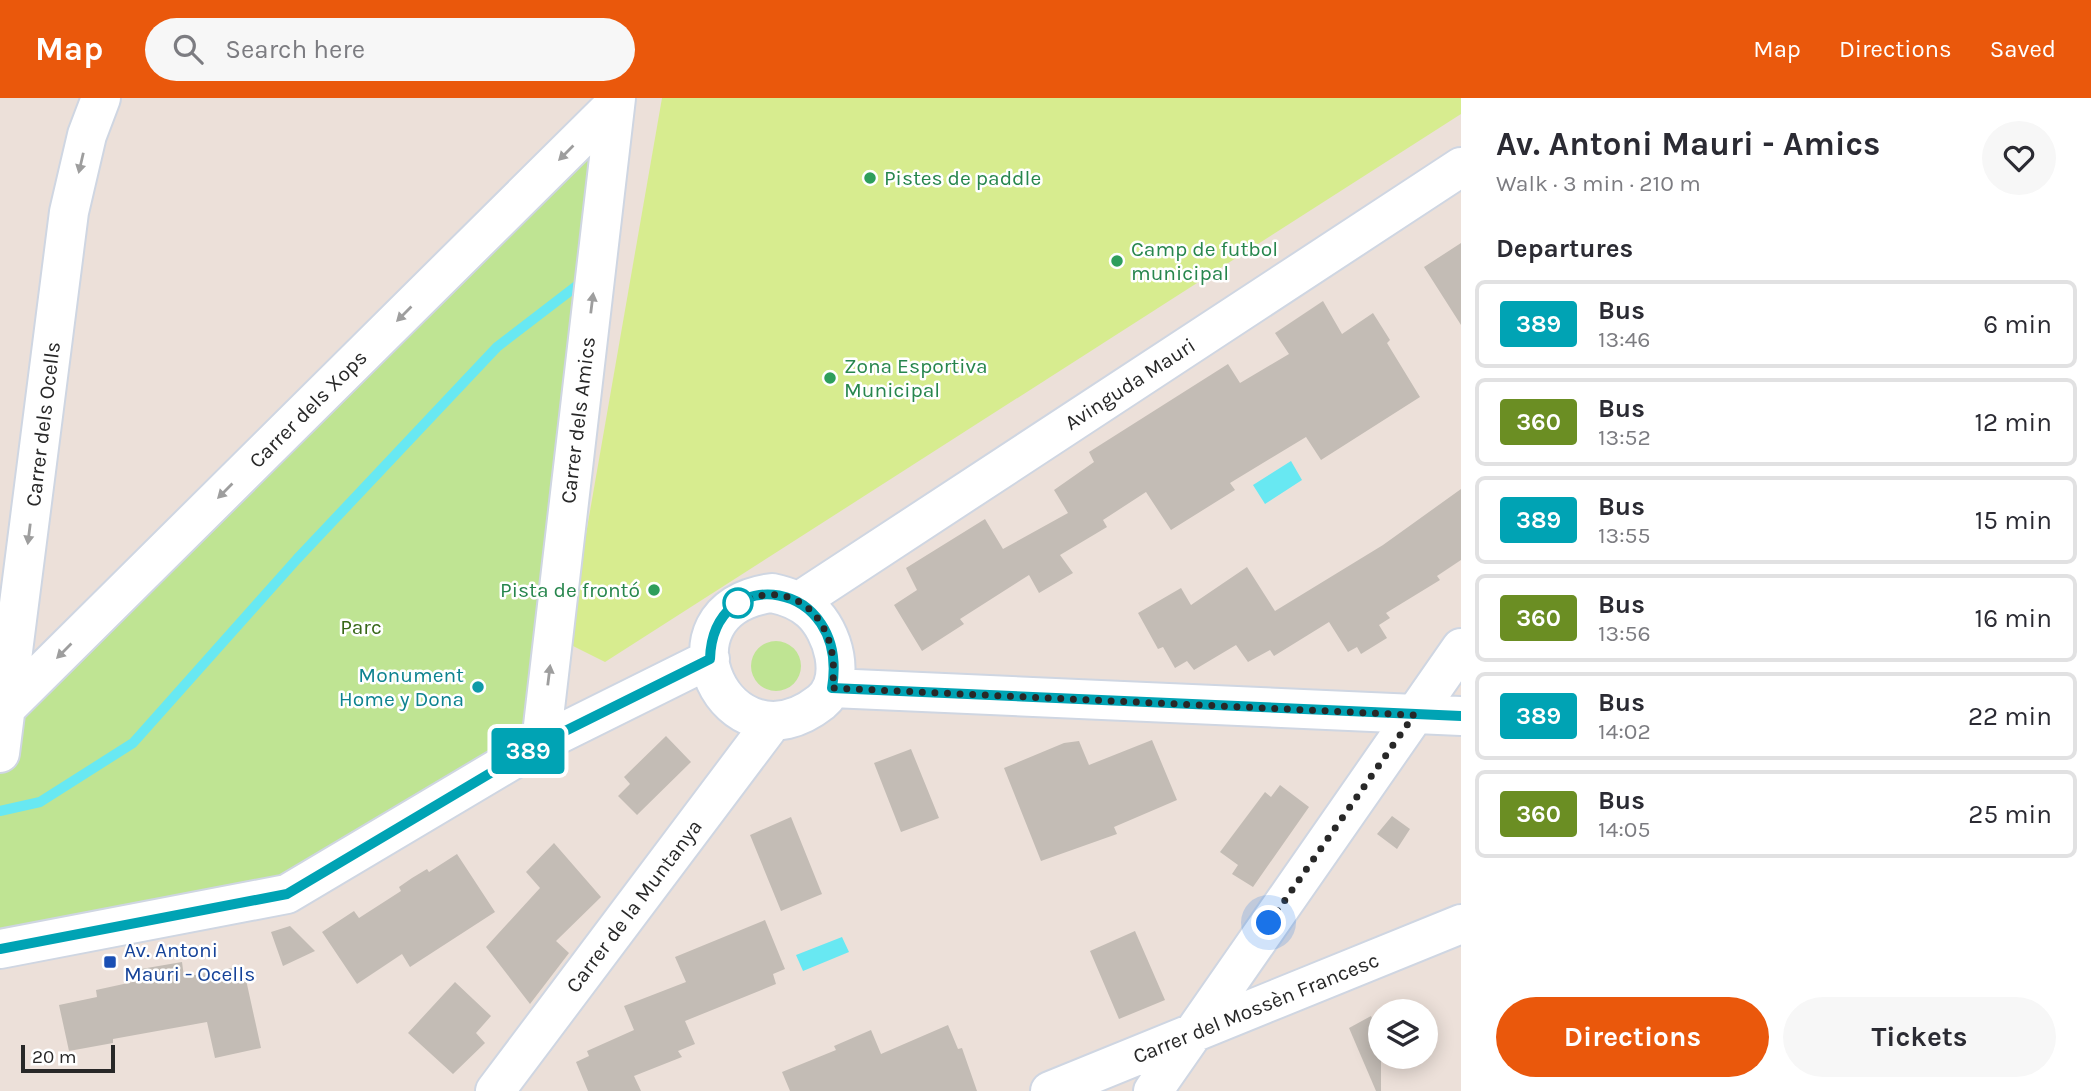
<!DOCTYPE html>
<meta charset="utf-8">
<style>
:root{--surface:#fff;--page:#f7f7f7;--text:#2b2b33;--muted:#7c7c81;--line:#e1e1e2;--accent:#ea580c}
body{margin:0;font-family:Karla,sans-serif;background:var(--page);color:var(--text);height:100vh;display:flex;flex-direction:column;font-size:26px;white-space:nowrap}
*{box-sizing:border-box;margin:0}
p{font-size:23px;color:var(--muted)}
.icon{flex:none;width:38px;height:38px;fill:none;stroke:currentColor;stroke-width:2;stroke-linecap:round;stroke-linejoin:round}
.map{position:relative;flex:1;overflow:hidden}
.drawer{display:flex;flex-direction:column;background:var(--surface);width:630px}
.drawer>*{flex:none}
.badge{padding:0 14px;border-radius:5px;font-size:24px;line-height:46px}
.tools{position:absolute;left:1368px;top:901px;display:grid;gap:14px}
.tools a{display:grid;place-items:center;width:70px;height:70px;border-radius:50%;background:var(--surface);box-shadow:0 4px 18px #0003;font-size:35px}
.scale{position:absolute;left:21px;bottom:18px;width:94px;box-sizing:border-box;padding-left:7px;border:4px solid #282828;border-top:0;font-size:19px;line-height:24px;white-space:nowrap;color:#282828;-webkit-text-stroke:5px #fff;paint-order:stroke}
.you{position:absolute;width:35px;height:35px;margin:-18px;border:5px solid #fff;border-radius:50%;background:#1a73e8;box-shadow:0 0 0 10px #1a73e833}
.map>.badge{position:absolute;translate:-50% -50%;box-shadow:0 0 0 4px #fff}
h2{padding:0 35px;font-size:26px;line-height:63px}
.round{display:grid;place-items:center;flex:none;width:74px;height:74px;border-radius:37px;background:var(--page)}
.headline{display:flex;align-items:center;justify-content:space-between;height:119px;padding:0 35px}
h1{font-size:33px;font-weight:700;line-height:52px}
.primary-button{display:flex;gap:14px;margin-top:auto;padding:14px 35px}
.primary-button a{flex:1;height:80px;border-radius:42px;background:var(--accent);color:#fff;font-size:28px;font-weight:700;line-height:80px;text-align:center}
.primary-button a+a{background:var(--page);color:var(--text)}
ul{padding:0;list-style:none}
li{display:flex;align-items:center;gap:21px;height:88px;margin:0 14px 10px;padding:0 21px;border:4px solid var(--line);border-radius:10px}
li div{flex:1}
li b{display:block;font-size:26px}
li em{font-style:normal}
li .badge{min-width:77px;font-weight:700;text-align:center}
header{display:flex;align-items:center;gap:42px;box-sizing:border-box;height:98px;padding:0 35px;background:var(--accent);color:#fff}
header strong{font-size:33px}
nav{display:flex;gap:38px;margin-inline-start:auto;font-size:24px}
.search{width:490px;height:63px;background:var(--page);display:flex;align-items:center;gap:18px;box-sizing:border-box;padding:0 24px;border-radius:38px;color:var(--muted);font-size:26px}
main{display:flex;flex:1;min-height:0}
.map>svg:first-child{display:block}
.green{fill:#bfe493}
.pitch{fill:#d7ec8f}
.water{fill:#68e8f2}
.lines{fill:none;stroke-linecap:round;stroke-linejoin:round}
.stream{stroke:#68e8f2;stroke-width:10}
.building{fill:#c3bcb5}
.minor-casing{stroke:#cfd6e2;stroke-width:42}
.minor{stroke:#fff;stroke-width:38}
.oneway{fill:#9e9e9e}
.line-casing{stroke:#fff;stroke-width:16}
.line{stroke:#00a3b4;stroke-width:10}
.walk{stroke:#282828;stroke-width:7;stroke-dasharray:0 12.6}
.leisure-dot{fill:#2e9e5b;stroke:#fff;stroke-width:2.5}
.stop-dot{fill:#fff;stroke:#00a3b4;stroke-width:3.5}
.culture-dot{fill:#0f9aa8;stroke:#fff;stroke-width:2.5}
.transit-dot{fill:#1a4fb4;stroke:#fff;stroke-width:2.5}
.labels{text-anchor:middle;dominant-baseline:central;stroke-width:5;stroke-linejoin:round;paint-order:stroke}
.leisure-label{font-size:21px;fill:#27864d;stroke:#fff;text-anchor:start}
.street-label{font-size:21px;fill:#282828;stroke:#fff}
.park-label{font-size:21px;fill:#376717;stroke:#fff}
.culture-label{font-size:21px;fill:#0d838f;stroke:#fff;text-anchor:end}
.transit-label{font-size:21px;fill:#164399;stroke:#fff;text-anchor:start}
</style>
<header>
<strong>Map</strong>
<div class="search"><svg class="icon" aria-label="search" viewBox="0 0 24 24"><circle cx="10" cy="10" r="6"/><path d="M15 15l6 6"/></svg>Search here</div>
<nav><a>Map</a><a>Directions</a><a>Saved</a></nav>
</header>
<main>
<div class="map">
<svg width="1461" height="993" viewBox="0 0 1461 993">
<rect width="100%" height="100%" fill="#ece0d9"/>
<path class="green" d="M614,7L541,645L287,796L0,851V655L6,610Z
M751 568a25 25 0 1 1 50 0a25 25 0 1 1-50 0Z"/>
<path class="pitch" d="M662,0H1461V16L605,564L567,545Z"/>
<path class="water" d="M1291,363L1302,382L1265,406L1253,387Z
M842,839L849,854L803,873L796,857Z"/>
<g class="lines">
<path class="stream" d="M0,713L40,704L133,645L297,461L497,249L583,183"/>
</g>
<path class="building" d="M1461,145V227L1424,169Z
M1323,203L1342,236L1373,215L1390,242L1387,245L1420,299L1321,362L1306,339L1230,385L1235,392L1171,432L1146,394L1103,422L1107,429L1060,457L1073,475L1039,495L1029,477L960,521L964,526L922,553L894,507L917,492L906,470L985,421L1003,451L1068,415L1054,392L1094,364L1089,354L1228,266L1240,285L1289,256L1275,235Z
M1461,391V462L1437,478L1440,482L1386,515L1390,520L1379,527L1387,540L1361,556L1357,549L1348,554L1329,524L1274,558L1270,552L1248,564L1236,547L1194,572L1187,563L1175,570L1163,549L1158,551L1138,515L1181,490L1191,507L1247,469L1275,513L1383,447Z
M666,638L691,664L637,717L618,698L630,686L624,679Z
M1152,642L1177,702L1114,729L1117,736L1041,763L1004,670L1064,645L1079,643L1089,667Z
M911,651L939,720L901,734L874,665Z
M1280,687L1309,709L1253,789L1232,776L1238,767L1220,754L1265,694L1271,699Z
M1392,718L1410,731L1397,751L1377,736Z
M791,719L822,796L781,813L750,737Z
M554,745L601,799L556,843L569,855L530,906L486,849L540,790L526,774Z
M457,756L495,814L410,869L402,856L357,886L322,834L354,813L359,820L401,793L399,789L412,780L427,771L429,774Z
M765,822L785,871L773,876L776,886L685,923L695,946L678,953L682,959L634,978L641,993H588L576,964L589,958L587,953L634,932L624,908L686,884L675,859Z
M290,828L315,853L283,868L271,834Z
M1135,833L1165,902L1119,921L1090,853Z
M182,864L184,879L243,868L261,950L215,960L207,924L113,941V945L69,953L59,907L97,899L96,892L142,882L141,871Z
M455,884L491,918L476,935L485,945L453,976L408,935Z
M1371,918L1381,942V993H1376L1349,930Z
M948,927L958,951L962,950L977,993H790L782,974L836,952L834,948L871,932L881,956Z"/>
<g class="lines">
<g class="minor-casing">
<path id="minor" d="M772,495C787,498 800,503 811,513C833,533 848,582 821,604C727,678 650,511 772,495Z
M798,504L1461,69
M832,590L1461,618
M0,612L6,610L614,7
M541,645L616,0
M0,655L69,114L87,37L101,0
M0,851L287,796L541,645L710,561
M495,993L773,623
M1050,993L1461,826
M1153,993L1461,550"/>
</g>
<use href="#minor" class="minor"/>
</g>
<defs><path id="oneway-solid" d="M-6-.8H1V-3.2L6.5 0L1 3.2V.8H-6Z" transform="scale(1.75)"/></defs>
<g class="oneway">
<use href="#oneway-solid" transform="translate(566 55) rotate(135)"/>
<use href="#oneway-solid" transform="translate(81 65) rotate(103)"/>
<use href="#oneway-solid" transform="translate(592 205) rotate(-83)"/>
<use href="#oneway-solid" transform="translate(404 216) rotate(135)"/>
<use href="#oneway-solid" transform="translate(225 393) rotate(135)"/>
<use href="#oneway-solid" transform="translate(29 436) rotate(97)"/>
<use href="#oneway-solid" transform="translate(64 553) rotate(135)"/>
<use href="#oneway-solid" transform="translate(549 577) rotate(-83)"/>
</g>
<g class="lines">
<g class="line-casing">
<path id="line" d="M0,851L287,796L541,645L710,561C713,462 850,481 832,590L1461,618"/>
</g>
<use href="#line" class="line"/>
<path class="walk" d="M738,505C801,475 842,531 832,590L1414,617L1269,825"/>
</g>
<g class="leisure-dot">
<circle cx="870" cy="80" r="7"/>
<circle cx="1117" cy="163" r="7"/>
<circle cx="830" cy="280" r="7"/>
<circle cx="654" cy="492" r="7"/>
</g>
<circle class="stop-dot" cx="738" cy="505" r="14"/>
<circle class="culture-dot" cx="478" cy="589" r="7"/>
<rect class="transit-dot" x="103" y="857" width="14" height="14" rx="3.5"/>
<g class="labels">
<g class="leisure-label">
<text x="884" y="80">Pistes de paddle</text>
<text x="1131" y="151">Camp de futbol<tspan x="1131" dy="24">municipal</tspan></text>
<text x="844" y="268">Zona Esportiva<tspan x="844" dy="24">Municipal</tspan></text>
<text x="640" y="492" text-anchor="end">Pista de frontó</text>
</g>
<g class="street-label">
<text transform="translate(1130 286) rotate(-33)">Avinguda Mauri</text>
<text transform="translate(308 311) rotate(-45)">Carrer dels Xops</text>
<text transform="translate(578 322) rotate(-83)">Carrer dels Amics</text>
<text transform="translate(43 326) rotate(-83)">Carrer dels Ocells</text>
<text transform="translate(634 808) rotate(-53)">Carrer de la Muntanya</text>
<text transform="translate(1256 910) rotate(-22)">Carrer del Mossèn Francesc</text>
</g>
<g class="park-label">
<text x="361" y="529">Parc</text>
</g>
<g class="culture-label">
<text x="464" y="577">Monument<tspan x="464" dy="24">Home y Dona</tspan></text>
</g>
<g class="transit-label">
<text x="124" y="852">Av. Antoni<tspan x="124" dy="24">Mauri - Ocells</tspan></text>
</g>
</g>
</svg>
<div class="tools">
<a><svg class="icon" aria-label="layers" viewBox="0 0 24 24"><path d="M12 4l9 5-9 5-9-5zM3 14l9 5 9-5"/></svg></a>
</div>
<div class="scale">20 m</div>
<div class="you" style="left:1269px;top:825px"></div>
<b class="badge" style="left:528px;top:653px;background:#00a3b4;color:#fff">389</b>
</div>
<section class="drawer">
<div class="headline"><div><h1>Av. Antoni Mauri - Amics</h1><p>Walk · 3 min · 210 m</p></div><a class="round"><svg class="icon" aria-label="heart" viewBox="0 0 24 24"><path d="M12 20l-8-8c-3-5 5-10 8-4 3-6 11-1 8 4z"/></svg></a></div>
<h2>Departures</h2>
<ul>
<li><span class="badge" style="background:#00a3b4;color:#fff">389</span><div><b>Bus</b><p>13:46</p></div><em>6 min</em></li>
<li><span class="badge" style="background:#6b8e23;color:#fff">360</span><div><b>Bus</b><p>13:52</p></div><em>12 min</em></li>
<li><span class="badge" style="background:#00a3b4;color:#fff">389</span><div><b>Bus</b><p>13:55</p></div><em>15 min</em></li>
<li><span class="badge" style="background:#6b8e23;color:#fff">360</span><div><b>Bus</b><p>13:56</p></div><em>16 min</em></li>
<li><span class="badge" style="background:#00a3b4;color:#fff">389</span><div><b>Bus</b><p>14:02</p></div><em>22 min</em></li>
<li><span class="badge" style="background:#6b8e23;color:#fff">360</span><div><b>Bus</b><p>14:05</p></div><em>25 min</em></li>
</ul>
<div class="primary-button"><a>Directions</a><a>Tickets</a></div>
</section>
</main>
